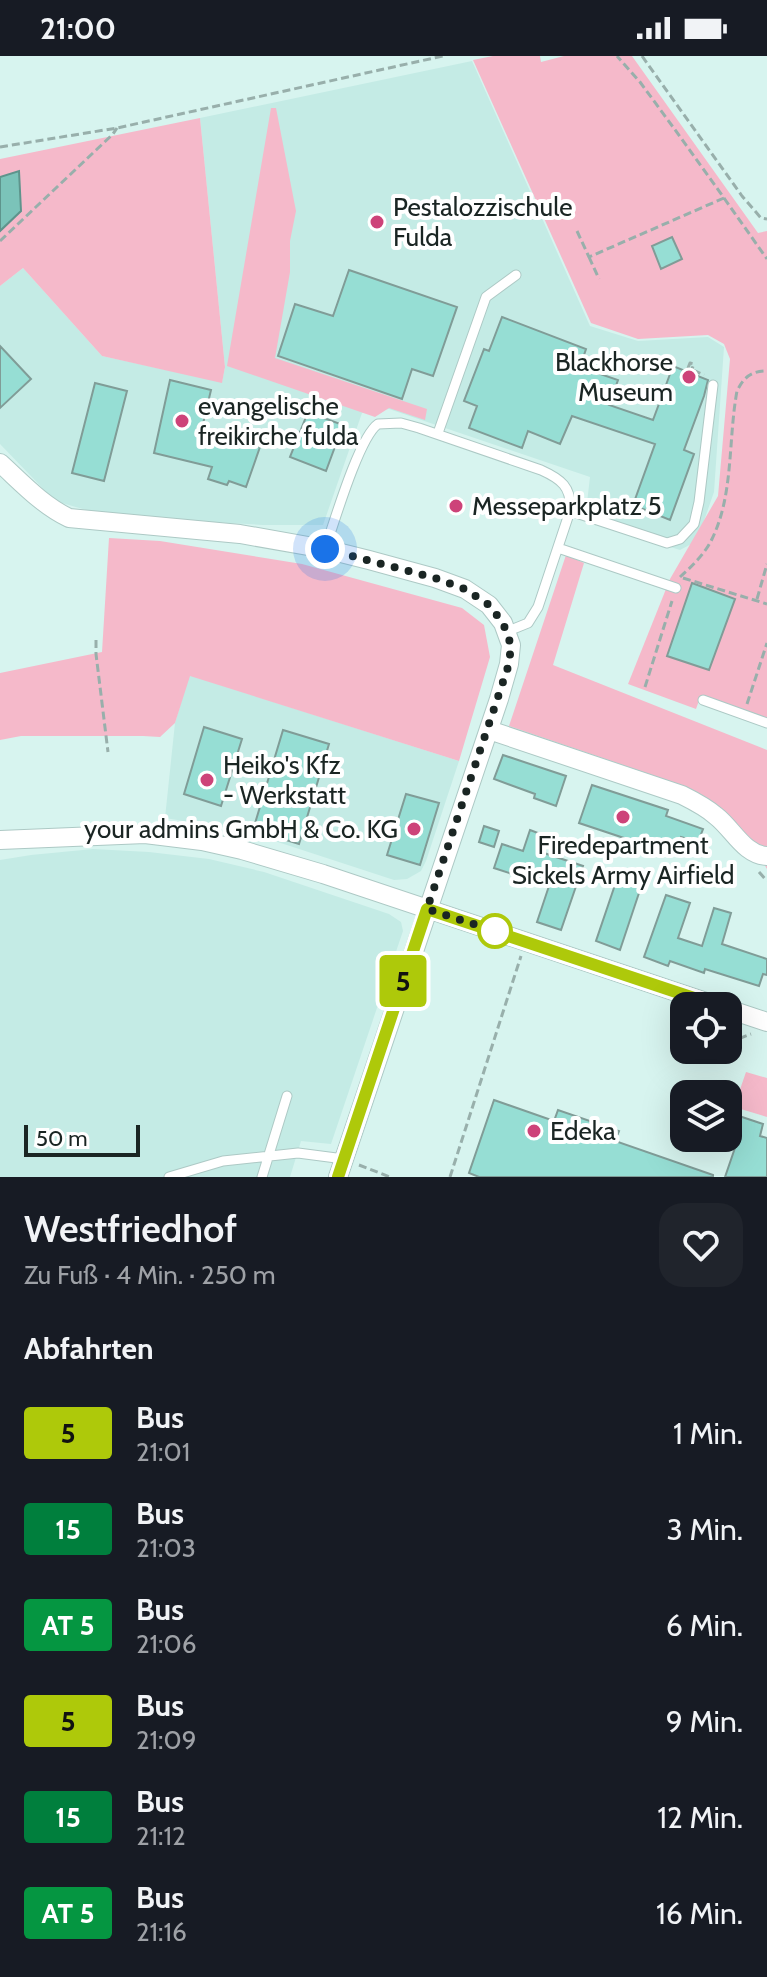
<!DOCTYPE html>
<html lang="de">
<meta charset="utf-8">
<style>
:root{--surface:#171b24;--page:#20242c;--text:#f1f3f6;--muted:#9ea1a6}
body{margin:0;font-family:Cabin,sans-serif;background:var(--page);color:var(--text);height:100vh;display:flex;flex-direction:column;font-size:30px;white-space:nowrap}
*{box-sizing:border-box;margin:0}
p{font-size:26px;color:var(--muted)}
.icon{flex:none;width:44px;height:44px;fill:none;stroke:currentColor;stroke-width:2;stroke-linecap:round;stroke-linejoin:round}
.map{position:relative;height:1121px;overflow:hidden}
.sheet{display:flex;flex-direction:column;background:var(--surface);flex:1}
.sheet>*{flex:none}
.badge{padding:0 16px;border-radius:6px;font-size:28px;line-height:52px}
.tools{position:absolute;left:670px;top:936px;display:grid;gap:16px}
.tools a{display:grid;place-items:center;width:72px;height:72px;border-radius:16px;background:var(--surface);box-shadow:0 8px 32px #0002;font-size:40px}
.scale{position:absolute;left:24px;bottom:20px;width:116px;box-sizing:border-box;padding-left:8px;border:4px solid #1a2523;border-top:0;font-size:22px;line-height:28px;white-space:nowrap;color:#1a2523;-webkit-text-stroke:6px #fff;paint-order:stroke}
.you{position:absolute;width:40px;height:40px;margin:-20px;border:6px solid #fff;border-radius:50%;background:#1a73e8;box-shadow:0 0 0 12px #1a73e833}
.map>.badge{position:absolute;translate:-50% -50%;box-shadow:0 0 0 4px #fff}
h2{padding:0 24px;font-size:30px;line-height:72px}
.round{display:grid;place-items:center;flex:none;width:84px;height:84px;border-radius:24px;background:var(--page)}
.head{display:flex;align-items:center;justify-content:space-between;height:136px;padding:0 24px}
h1{font-size:38px;font-weight:600;line-height:60px}
ul{padding:0;list-style:none}
li{display:flex;align-items:center;gap:24px;height:96px;padding:0 24px}
li div{flex:1}
li b{display:block;font-size:30px}
li em{font-style:normal}
li .badge{min-width:88px;font-weight:700;text-align:center}
.status{display:flex;justify-content:space-between;align-items:center;height:56px;padding:0 40px;background:var(--surface);direction:ltr}
.status svg{height:22px;fill:currentColor}
.map>svg:first-child{display:block}
.built{fill:#c4ebe5}
.green{fill:#f5b9ca}
.water{fill:#7bc3b9;stroke:#5e948c;stroke-width:2}
.building{fill:#96ded4;stroke:#809c97;stroke-width:2}
.lines{fill:none;stroke-linecap:round;stroke-linejoin:round}
.lane-casing{stroke:#adc9c5;stroke-width:11}
.street-casing{stroke:#adc9c5;stroke-width:20}
.path{stroke:#98afab;stroke-width:3;stroke-dasharray:8 4;stroke-linecap:butt}
.lane{stroke:#fff;stroke-width:9}
.street{stroke:#fff;stroke-width:18}
.line-casing{stroke:#fff;stroke-width:18}
.line{stroke:#aec90a;stroke-width:12}
.walk{stroke:#1a2523;stroke-width:8;stroke-dasharray:0 14.4}
.poi-dot{fill:#cd4379;stroke:#fff;stroke-width:3}
.stop-dot{fill:#fff;stroke:#aec90a;stroke-width:4}
.labels{text-anchor:middle;dominant-baseline:central;stroke-width:8;stroke-linejoin:round;paint-order:stroke}
.poi-label{font-size:26px;fill:#1a2523;stroke:#fff;text-anchor:start}
</style>
<div class="status"><b>21:00</b><svg viewBox="0 0 49 12"><path d="M0 12V9h3v3zM5 12V6h3v6zM10 12V3h3v9zM15 12V0h3v12zM26 1h20v11H26zM47 4h2v5h-2z"/></svg></div>
<div class="map">
<svg width="767" height="1121" viewBox="0 0 767 1121">
<rect width="100%" height="100%" fill="#d7f4ef"/>
<path class="built" d="M472,5L590,270L638,285L708,281L724,291L714,436L697,485L680,494L585,464L590,421L389,353L362,357L323,469H263L107,460L55,445L0,388V230L23,212L102,300L222,326L225,311L200,62Z
M189,619L459,705L426,805L421,815L407,823L394,824L244,775L165,762L175,667Z
M93,793L149,796L209,803L264,816L389,858L401,866L403,875L331,1088L301,1085L290,1121H0V804L31,799Z"/>
<path class="green" d="M493,0H540L541,6L564,0H632L758,177L767,175V663L701,639L696,653L628,628L670,523L718,440L730,303L724,288L708,279L638,283L591,267L473,4Z
M271,52H276L296,155L290,185V216L275,302L427,353L425,364L389,352L375,361L227,310Z
M200,62L225,311L222,327L102,300L23,212L0,230V103Z
M109,482L160,485L302,508L462,552L484,569L490,601L459,705L190,620L175,667L160,681L143,680H21L0,684V617L102,596Z
M566,499L584,507L553,609L767,694V813L751,786L711,745L652,719L509,670Z
M746,1016L767,1022V1061L734,1051Z"/>
<path class="water" d="M19,115L21,155L0,175V121Z"/>
<path class="building" d="M672,181L682,203L661,213L652,190Z
M349,214L457,251L433,320L412,313L402,343L278,300L295,248L333,260Z
M502,261L586,293L580,311L618,324L609,349L653,364L673,310L708,324L704,340L684,394L694,398L670,464L633,449L655,388L572,360L560,388L528,375L522,392L469,372L477,350L464,345L484,293L489,295Z
M0,290L31,323L0,352Z
M170,324L211,334L202,372L260,391L246,431L229,425L227,429L208,423L212,411L154,397Z
M95,327L127,335L104,425L72,417Z
M308,356L343,369L326,415L290,401Z
M692,527L735,543L709,614L667,600Z
M204,671L242,683L221,750L184,738Z
M283,674L329,688L299,788L253,774Z
M503,699L566,720L556,750L534,742L535,738L494,723Z
M592,729L668,754L666,760L703,773L698,786L681,781L675,799L579,767Z
M406,738L439,747L420,809L387,799Z
M484,770L499,775L494,791L479,786Z
M530,774L546,780L541,796L583,810L561,874L537,866L549,830L494,812L502,788L523,795Z
M618,820L642,828L620,894L596,885Z
M666,839L690,847L678,882L702,890L714,852L731,857L722,888L767,903V919L763,918L759,930L705,913L704,917L670,905L668,910L644,901Z
M494,1044L554,1065L558,1054L619,1075L615,1085L713,1119V1121H479L469,1117Z
M736,1059L763,1068L760,1080L767,1082V1121H725L736,1089L727,1086Z"/>
<g class="lines">
<g class="lane-casing">
<path id="lane" d="M438,377L486,241L516,219
M570,455L667,487L680,483L694,468L699,446L713,329
M558,492L676,532
M325,493C334,467 359,381 378,368L401,367L419,372L541,414C561,423 572,431 570,455L538,551L528,567L506,576
M703,644L767,667
M169,1121L223,1105L298,1097L344,1103
M262,1121L287,1040"/>
</g>
<g class="street-casing">
<path id="street" d="M0,407C22,427 42,449 69,462L240,478L325,493L369,504L435,522L465,533L489,549L503,567L511,589L509,608L499,643L338,1121
M489,674L682,739C694,745 706,751 716,760C733,773 744,799 767,800
M0,784L145,778L202,785L242,794L323,818L718,950
M728,953L767,966"/>
</g>
<path class="path" d="M642,0L742,140L761,162L767,163
M0,91L117,72L443,0
M724,142L767,203
M577,175L589,201L724,142L673,71L640,26L617,0
M0,185L113,78L117,72
M589,201L599,223
M688,312L690,307L694,308L690,317
M693,314L704,319
M680,521C691,511 705,498 712,483C734,438 728,383 737,335C744,321 751,315 767,315
M683,522L767,548
M757,543L767,508
M96,584V598L108,696
M645,631L672,545
M747,648L767,587
M759,816L767,825
M728,987L751,978
M359,1109L390,1121
M450,1121L521,900"/>
<use href="#lane" class="lane"/>
<use href="#street" class="street"/>
</g>
<g class="lines">
<g class="line-casing">
<path id="line" d="M338,1121L427,853L718,950"/>
</g>
<use href="#line" class="line"/>
<path class="walk" d="M325,493L435,522L465,533L489,549L503,567L511,589L509,608L427,853L495,875"/>
</g>
<g class="poi-dot">
<circle cx="377" cy="166" r="8"/>
<circle cx="689" cy="321" r="8"/>
<circle cx="182" cy="365" r="8"/>
<circle cx="456" cy="450" r="8"/>
<circle cx="207" cy="724" r="8"/>
<circle cx="623" cy="761" r="8"/>
<circle cx="414" cy="773" r="8"/>
<circle cx="534" cy="1075" r="8"/>
</g>
<circle class="stop-dot" cx="495" cy="875" r="16"/>
<g class="labels">
<g class="poi-label">
<text x="393" y="151">Pestalozzischule<tspan x="393" dy="30">Fulda</tspan></text>
<text x="673" y="306" text-anchor="end">Blackhorse<tspan x="673" dy="30">Museum</tspan></text>
<text x="198" y="350">evangelische<tspan x="198" dy="30">freikirche fulda</tspan></text>
<text x="472" y="450">Messeparkplatz 5</text>
<text x="223" y="709">Heiko's Kfz<tspan x="223" dy="30">- Werkstatt</tspan></text>
<text x="398" y="773" text-anchor="end">your admins GmbH &amp; Co. KG</text>
<text x="623" y="789" text-anchor="middle">Firedepartment<tspan x="623" dy="30">Sickels Army Airfield</tspan></text>
<text x="550" y="1075">Edeka</text>
</g>
</g>
</svg>
<div class="tools">
<a><svg class="icon" aria-label="locate" viewBox="0 0 24 24"><circle cx="12" cy="12" r="6"/><path d="M12 2v4M12 18v4M2 12h4M18 12h4"/></svg></a>
<a><svg class="icon" aria-label="layers" viewBox="0 0 24 24"><path d="M12 4l9 5-9 5-9-5zM3 14l9 5 9-5"/></svg></a>
</div>
<div class="scale">50 m</div>
<div class="you" style="left:325px;top:493px"></div>
<b class="badge" style="left:403px;top:925px;background:#aec90a;color:#111">5</b>
</div>
<section class="sheet">
<div class="head"><div><h1>Westfriedhof</h1><p>Zu Fuß · 4 Min. · 250 m</p></div><a class="round"><svg class="icon" aria-label="heart" viewBox="0 0 24 24"><path d="M12 20l-8-8c-3-5 5-10 8-4 3-6 11-1 8 4z"/></svg></a></div>
<h2>Abfahrten</h2>
<ul>
<li><span class="badge" style="background:#aec90a;color:#111">5</span><div><b>Bus</b><p>21:01</p></div><em>1 Min.</em></li>
<li><span class="badge" style="background:#007f3d;color:#fff">15</span><div><b>Bus</b><p>21:03</p></div><em>3 Min.</em></li>
<li><span class="badge" style="background:#059641;color:#fff">AT 5</span><div><b>Bus</b><p>21:06</p></div><em>6 Min.</em></li>
<li><span class="badge" style="background:#aec90a;color:#111">5</span><div><b>Bus</b><p>21:09</p></div><em>9 Min.</em></li>
<li><span class="badge" style="background:#007f3d;color:#fff">15</span><div><b>Bus</b><p>21:12</p></div><em>12 Min.</em></li>
<li><span class="badge" style="background:#059641;color:#fff">AT 5</span><div><b>Bus</b><p>21:16</p></div><em>16 Min.</em></li>
</ul>
</section>
